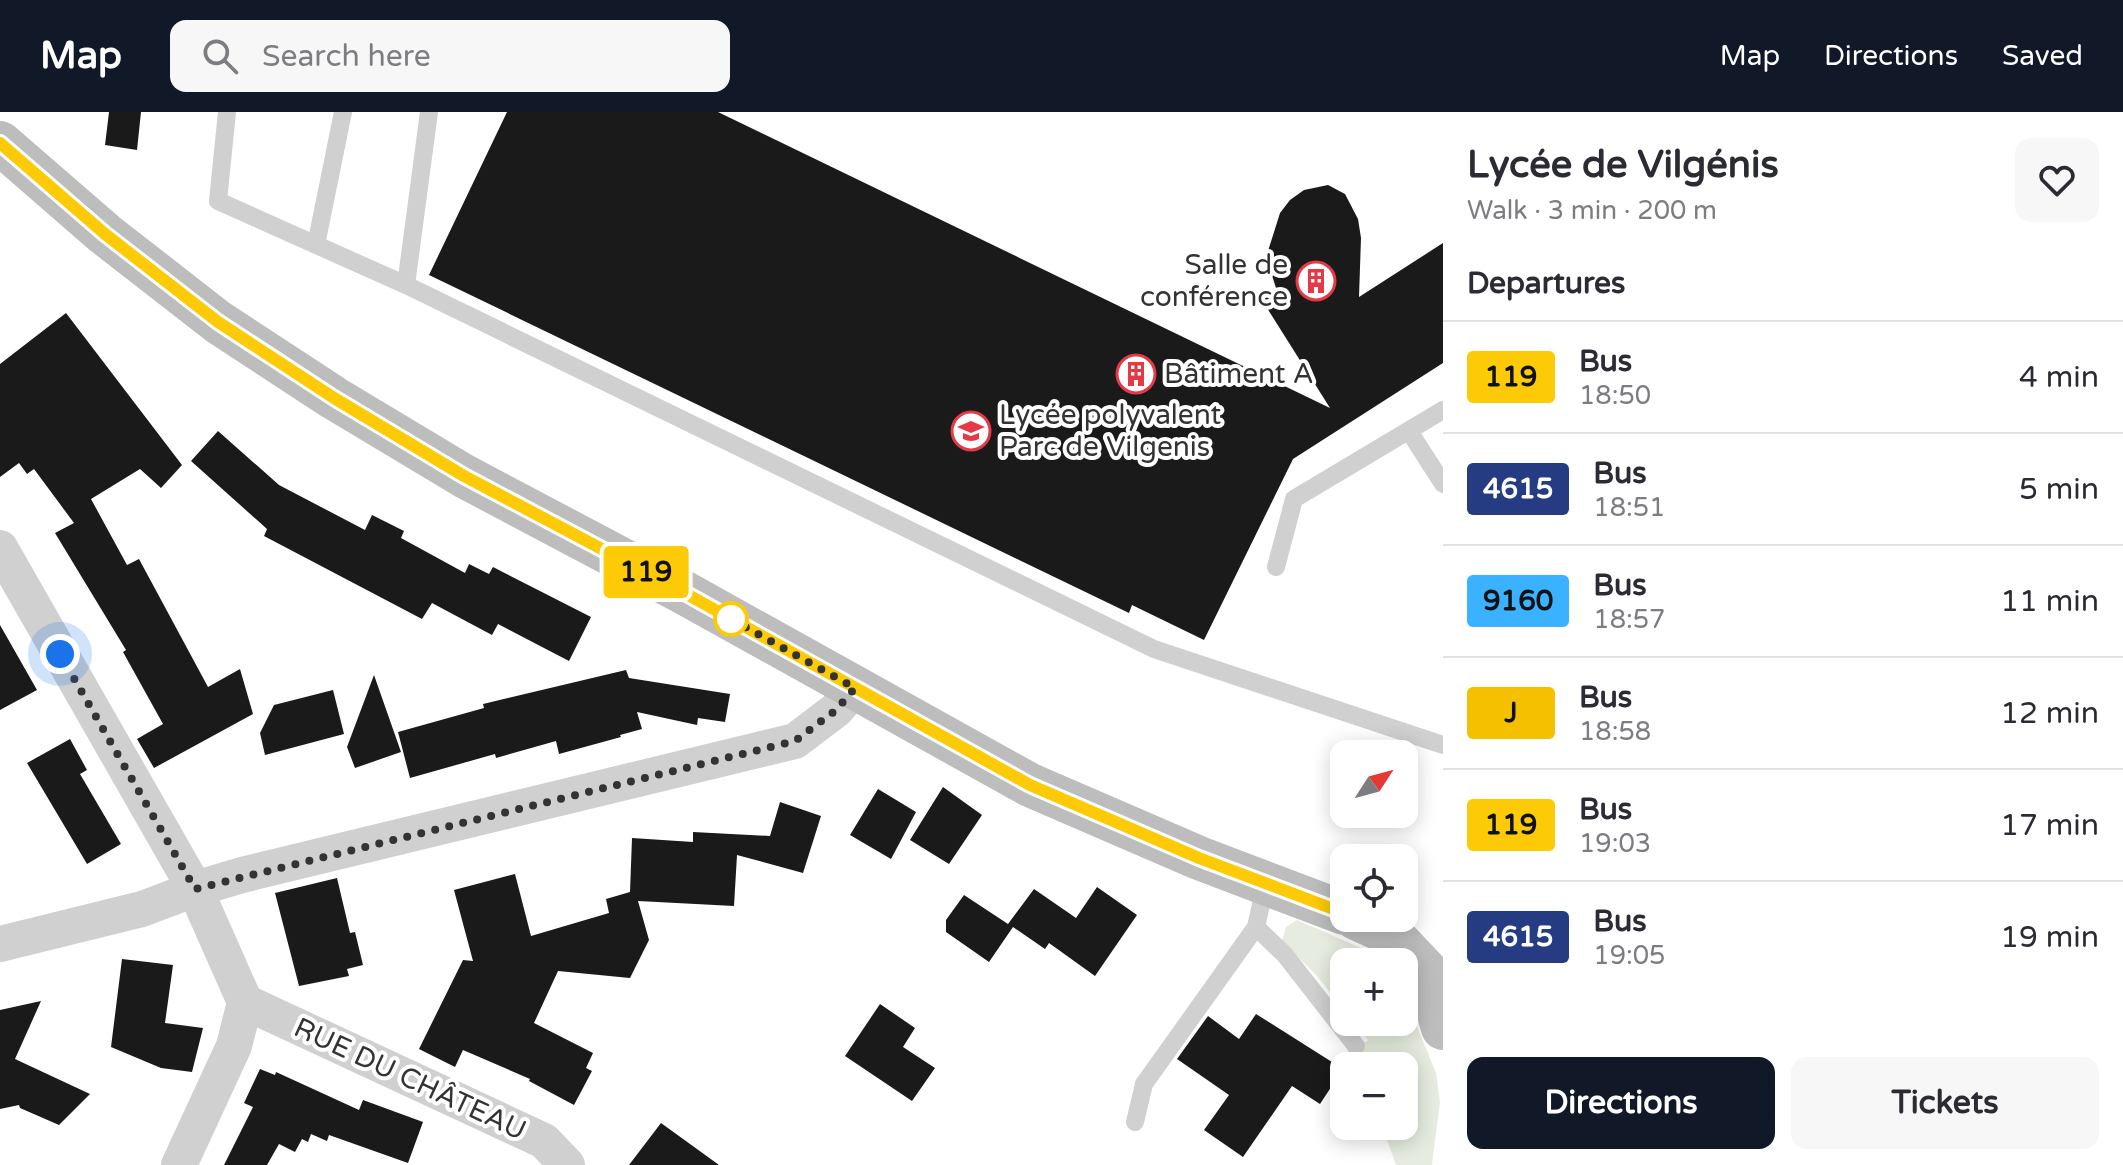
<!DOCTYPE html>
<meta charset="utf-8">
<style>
:root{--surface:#fff;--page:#f7f7f7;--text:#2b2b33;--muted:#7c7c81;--line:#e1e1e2;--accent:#111827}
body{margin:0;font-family:"Varela Round",sans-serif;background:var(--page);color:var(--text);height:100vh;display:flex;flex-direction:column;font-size:30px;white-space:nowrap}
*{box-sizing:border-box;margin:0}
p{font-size:26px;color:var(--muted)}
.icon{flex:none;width:44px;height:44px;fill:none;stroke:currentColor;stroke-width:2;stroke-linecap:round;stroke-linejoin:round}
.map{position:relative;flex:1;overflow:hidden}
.side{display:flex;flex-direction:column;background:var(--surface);width:680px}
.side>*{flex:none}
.badge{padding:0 16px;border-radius:6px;font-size:28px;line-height:52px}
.needle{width:52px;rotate:54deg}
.fabs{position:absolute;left:1330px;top:628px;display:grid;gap:16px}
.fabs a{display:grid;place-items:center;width:88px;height:88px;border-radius:16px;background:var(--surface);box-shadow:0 4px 20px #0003;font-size:40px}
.you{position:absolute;width:40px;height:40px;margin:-20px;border:6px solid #fff;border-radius:50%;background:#1a73e8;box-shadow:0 0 0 12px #1a73e833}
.map>.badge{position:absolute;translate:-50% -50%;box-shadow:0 0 0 4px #fff}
h2{padding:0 24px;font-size:30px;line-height:72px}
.round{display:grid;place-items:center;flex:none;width:84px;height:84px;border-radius:16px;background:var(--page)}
.overview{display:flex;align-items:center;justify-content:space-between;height:136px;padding:0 24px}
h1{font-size:38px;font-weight:700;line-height:60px}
.action{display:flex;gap:16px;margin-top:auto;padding:16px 24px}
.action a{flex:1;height:92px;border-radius:16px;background:var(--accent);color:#fff;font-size:32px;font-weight:700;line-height:92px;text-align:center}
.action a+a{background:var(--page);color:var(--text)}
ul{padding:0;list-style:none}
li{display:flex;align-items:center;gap:24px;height:112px;padding:0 24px;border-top:2px solid var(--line)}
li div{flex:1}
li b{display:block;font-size:30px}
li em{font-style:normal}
li .badge{min-width:88px;font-weight:700;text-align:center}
header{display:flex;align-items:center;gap:48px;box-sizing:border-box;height:112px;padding:0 40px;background:var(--accent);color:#fff}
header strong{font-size:38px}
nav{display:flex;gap:44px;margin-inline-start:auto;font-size:28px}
.search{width:560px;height:72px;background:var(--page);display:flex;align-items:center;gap:20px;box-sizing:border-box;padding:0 28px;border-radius:16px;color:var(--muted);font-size:30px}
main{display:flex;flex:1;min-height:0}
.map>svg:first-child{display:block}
.green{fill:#e6ecdf}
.building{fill:#1a1a1a}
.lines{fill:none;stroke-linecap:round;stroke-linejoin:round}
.lane{stroke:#d0d0d0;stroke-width:18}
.street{stroke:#d0d0d0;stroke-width:36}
.secondary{stroke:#bdbdbd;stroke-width:44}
.line-casing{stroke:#fff;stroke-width:18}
.line{stroke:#fcca06;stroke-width:12}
.walk{stroke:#333;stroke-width:8;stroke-dasharray:0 14.4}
.stop-dot{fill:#fff;stroke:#fcca06;stroke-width:4}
.labels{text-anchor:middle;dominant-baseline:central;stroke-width:8;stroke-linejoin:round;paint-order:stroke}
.poi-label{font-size:28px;fill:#333;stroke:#fff;text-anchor:start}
.street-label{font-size:28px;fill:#333;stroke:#fff}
</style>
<header>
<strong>Map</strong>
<div class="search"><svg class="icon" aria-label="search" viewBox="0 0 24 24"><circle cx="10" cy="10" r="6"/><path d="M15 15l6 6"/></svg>Search here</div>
<nav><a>Map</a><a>Directions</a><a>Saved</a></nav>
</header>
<main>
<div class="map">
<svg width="1443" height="1053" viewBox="0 0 1443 1053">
<rect width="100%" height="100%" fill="#fff"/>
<path class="green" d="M1297,808L1361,836L1377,850H1344V898L1317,864L1282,829L1286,815Z
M1404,883L1436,961L1440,990L1432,1053H1396L1382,1014H1404V954H1354L1348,943L1368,928L1354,910H1404Z"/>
<path class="building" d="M109,0H141L137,38L105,33Z
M507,0H718L1330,296L1262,188L1277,179L1268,151V139L1280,101L1290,88L1304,78L1328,73L1345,82L1358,107L1361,126L1359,185L1443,131V251L1293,347L1204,528L1132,493L1129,501L429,163Z
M66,201L182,353L161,376L140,357L91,387L127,453L139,447L208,575L240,557L253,602L154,656L137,627L163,612L123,540L126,538L55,421L74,411L34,357L27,362L19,351L0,365V252Z
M218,319L279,373L365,418L372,403L404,419L401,426L465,461L469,452L489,462L493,455L591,505L569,549L498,512L492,523L432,491L422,507L264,424L267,417L191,349Z
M0,513L37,578L0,598Z
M626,558L629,566L730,582L725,610L698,606L697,613L637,600L642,617L620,623L621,625L559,642L556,629L496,646L495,642L410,666L398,620L484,596L483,592Z
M374,563L401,640L355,656L347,635Z
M333,578L344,622L265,643L260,621L274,593Z
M70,627L87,658L80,662L121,732L87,752L27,651Z
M943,675L982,703L949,752L910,728Z
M878,677L916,700L891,747L850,723Z
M780,690L821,704L803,761L737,743L734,794L638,789L649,828L630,866L558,859L534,911L593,941L586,956L592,959L574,993L529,969L530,967L463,938L455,955L419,937L463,848L473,849L454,778L515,762L531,824L609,801L606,787L630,780L632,726L693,730V720L770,724Z
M337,766L350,821L355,820L363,853L347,857L349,864L299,874L275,781Z
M1097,775L1137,803L1095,864L1049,831L1045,837L1013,815L989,850L946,820V808L964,783L1008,812L1034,777L1076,806Z
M122,847L173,853L165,911L203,916L192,960L161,956L111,935Z
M41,889L15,947L90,982L59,1013L20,996L19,993L0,997V898Z
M880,892L915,916L903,935L935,956L912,989L845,944Z
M1256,902L1343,957L1320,992L1292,974L1243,1045L1204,1018L1229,983L1177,947L1208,904L1239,927Z
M260,957L275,963L276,960L359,998L363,988L423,1010L408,1051L329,1023L327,1029L311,1022L308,1030L302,1027L295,1040L279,1032L267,1053H224L253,995L244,991Z
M661,1011L719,1053H629Z"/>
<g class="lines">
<path class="lane" d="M227,0L218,89L406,173L1154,537L1443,633
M316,133L343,0
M406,173L429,0
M1409,319L1443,372
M1276,455L1294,387L1443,298
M1266,770L1256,815L1285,843L1356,934
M1135,1010L1144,972L1256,815"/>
<path class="street" d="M0,436L195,777L245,890L234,934L179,1053
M0,832L142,797L195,777L242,763L795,629L836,598L855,576
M245,890L544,1029L567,1053"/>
<path class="secondary" d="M0,31L105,122L218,210L334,286L464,364L683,480L1030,673L1199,746L1344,801
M1356,806L1391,822L1441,875
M1443,871C1436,887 1437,899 1443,916"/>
</g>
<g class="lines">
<g class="line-casing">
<path id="line" d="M0,31L105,122L218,210L334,286L464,364L683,480L1030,673L1199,746L1344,801"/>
</g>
<use href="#line" class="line"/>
<path class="walk" d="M60,542L195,777L795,629L836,598L855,576L731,507"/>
</g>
<defs>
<g id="building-ring" transform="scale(2)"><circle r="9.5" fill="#fff" stroke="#e63946" stroke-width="1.5"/><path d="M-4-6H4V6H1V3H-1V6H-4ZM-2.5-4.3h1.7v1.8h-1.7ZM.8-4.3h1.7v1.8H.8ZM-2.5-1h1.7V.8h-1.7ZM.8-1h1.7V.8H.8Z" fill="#e63946"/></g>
<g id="school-ring" transform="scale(2)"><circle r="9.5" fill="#fff" stroke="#e63946" stroke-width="1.5"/><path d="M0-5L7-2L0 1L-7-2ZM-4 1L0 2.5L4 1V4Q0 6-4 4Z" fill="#e63946"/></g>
</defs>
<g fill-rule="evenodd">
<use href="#building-ring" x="1316" y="169"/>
<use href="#building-ring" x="1136" y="262"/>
<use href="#school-ring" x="971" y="319"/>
</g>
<circle class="stop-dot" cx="731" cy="507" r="16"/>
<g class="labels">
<g class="poi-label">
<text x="1288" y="153" text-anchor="end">Salle de<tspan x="1288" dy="32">conférence</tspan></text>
<text x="1164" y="262">Bâtiment A</text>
<text x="999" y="303">Lycée polyvalent<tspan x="999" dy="32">Parc de Vilgenis</tspan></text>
</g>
<g class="street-label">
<text transform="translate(410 967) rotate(25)">RUE DU CHÂTEAU</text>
</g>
</g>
</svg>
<div class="fabs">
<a><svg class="needle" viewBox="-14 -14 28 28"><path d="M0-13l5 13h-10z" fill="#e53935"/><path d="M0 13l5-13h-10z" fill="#7c7c81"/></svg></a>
<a><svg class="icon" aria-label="locate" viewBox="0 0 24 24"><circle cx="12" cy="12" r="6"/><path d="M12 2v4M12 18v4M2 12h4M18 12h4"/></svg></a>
<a>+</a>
<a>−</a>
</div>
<div class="you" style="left:60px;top:542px"></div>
<b class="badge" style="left:646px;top:460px;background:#fcca06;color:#111">119</b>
</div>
<section class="side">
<div class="overview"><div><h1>Lycée de Vilgénis</h1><p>Walk · 3 min · 200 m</p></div><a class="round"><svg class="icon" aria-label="heart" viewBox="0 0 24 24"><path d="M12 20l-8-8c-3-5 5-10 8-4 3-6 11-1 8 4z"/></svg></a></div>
<h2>Departures</h2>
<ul>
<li><span class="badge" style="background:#fcca06;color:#111">119</span><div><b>Bus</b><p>18:50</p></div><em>4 min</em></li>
<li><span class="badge" style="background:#253b82;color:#fff">4615</span><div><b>Bus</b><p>18:51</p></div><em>5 min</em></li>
<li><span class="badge" style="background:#3bb2ff;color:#111">9160</span><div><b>Bus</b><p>18:57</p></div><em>11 min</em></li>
<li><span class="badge" style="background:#f4c000;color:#111">J</span><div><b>Bus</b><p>18:58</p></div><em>12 min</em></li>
<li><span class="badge" style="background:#fcca06;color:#111">119</span><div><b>Bus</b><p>19:03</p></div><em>17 min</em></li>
<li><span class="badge" style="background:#253b82;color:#fff">4615</span><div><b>Bus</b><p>19:05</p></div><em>19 min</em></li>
</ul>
<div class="action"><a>Directions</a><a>Tickets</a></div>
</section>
</main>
